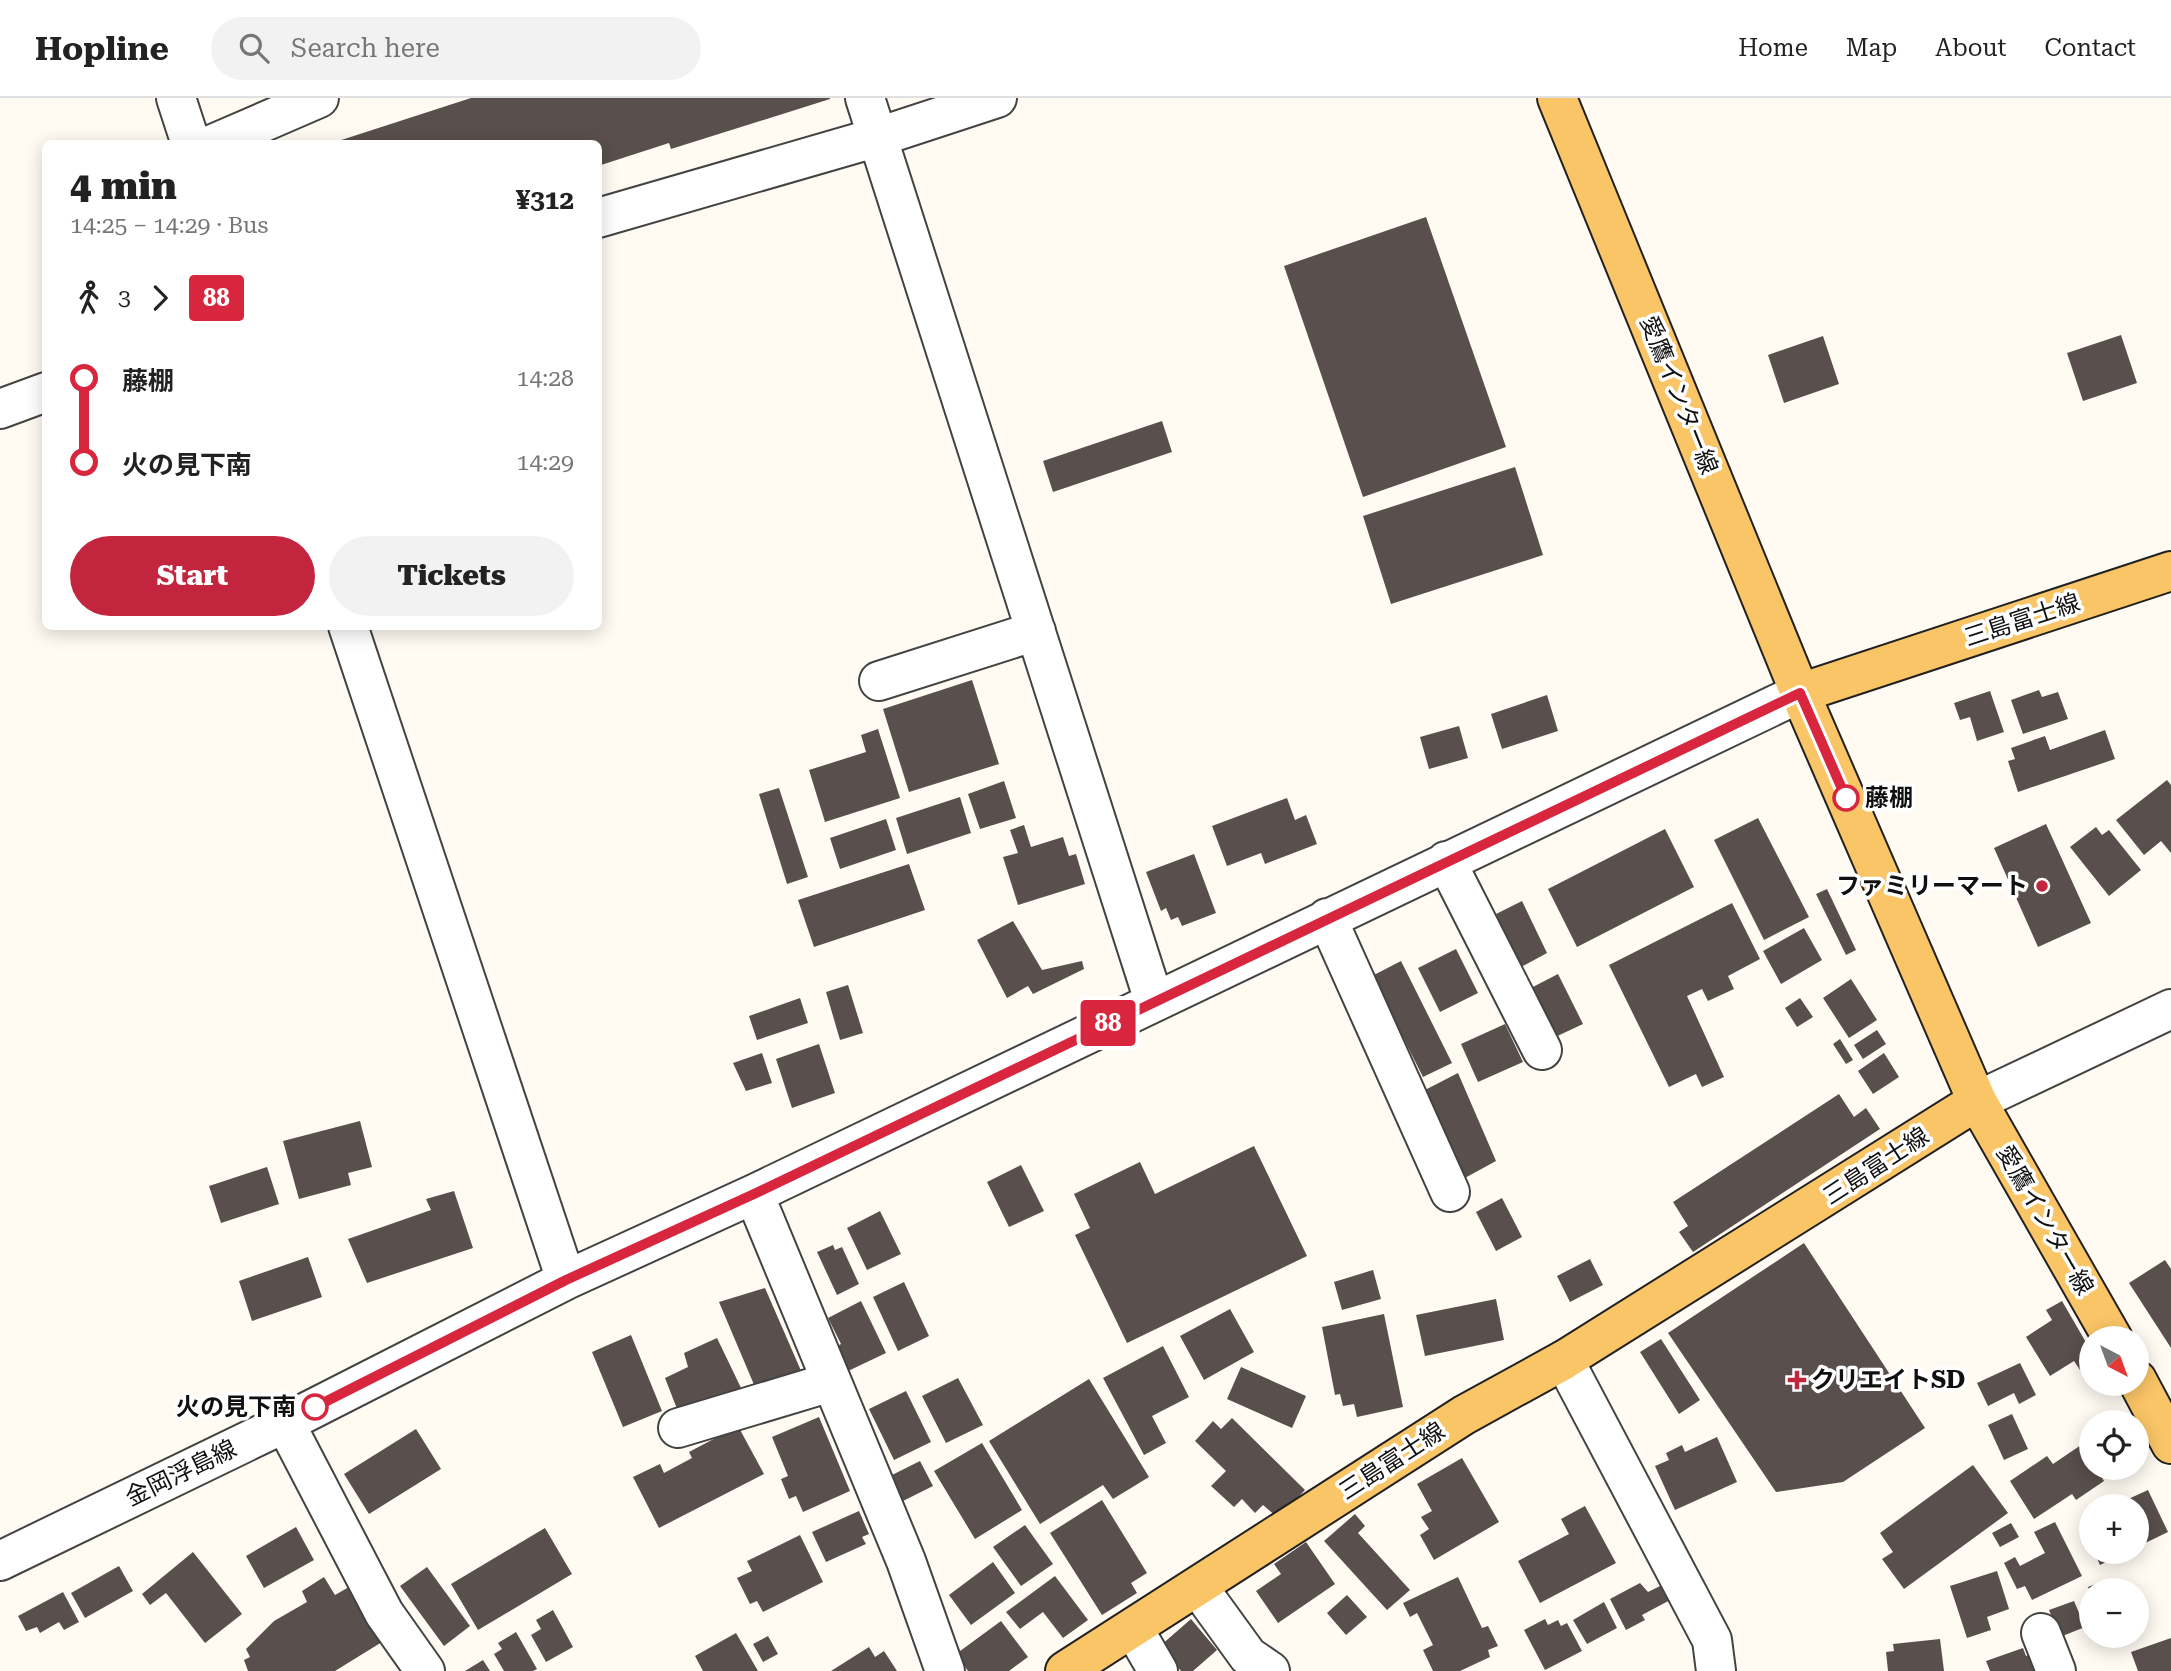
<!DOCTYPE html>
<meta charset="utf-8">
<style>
:root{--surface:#fff;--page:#f2f2f2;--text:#222;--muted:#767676;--line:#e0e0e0;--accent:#c3243e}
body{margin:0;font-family:"Roboto Serif","Noto Sans JP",serif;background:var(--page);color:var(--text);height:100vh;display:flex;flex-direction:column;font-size:26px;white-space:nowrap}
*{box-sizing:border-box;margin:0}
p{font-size:23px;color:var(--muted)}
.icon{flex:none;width:38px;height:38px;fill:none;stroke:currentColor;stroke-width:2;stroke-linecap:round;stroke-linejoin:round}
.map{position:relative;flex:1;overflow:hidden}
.drawer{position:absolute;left:42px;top:42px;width:560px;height:490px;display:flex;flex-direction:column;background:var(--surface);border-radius:10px;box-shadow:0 4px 18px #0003}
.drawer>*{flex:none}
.badge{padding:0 14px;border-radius:5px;font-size:24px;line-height:46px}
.needle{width:46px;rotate:139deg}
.controls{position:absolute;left:2079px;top:1228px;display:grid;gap:14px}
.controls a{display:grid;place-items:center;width:70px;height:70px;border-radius:50%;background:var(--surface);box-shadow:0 4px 18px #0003;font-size:35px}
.map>.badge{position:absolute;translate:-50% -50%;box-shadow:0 0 0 4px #fff}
.legs{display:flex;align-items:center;gap:10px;height:77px;padding:0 28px;font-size:23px}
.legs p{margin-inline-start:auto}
.headline{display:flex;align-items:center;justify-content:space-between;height:119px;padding:0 28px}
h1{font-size:38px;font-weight:800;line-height:52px}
.primary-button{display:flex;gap:14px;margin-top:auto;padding:14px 28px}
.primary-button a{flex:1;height:80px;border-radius:42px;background:var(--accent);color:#fff;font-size:28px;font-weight:800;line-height:80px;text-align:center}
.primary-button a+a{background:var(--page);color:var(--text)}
ul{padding:0 28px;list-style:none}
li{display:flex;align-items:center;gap:24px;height:84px;font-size:26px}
li i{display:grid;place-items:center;width:10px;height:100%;margin:0 9px;background:currentColor}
li i::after{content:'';width:18px;height:18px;margin:-9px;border:5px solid;border-radius:50%;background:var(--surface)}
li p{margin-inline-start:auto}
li:first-child i{background:linear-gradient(#0000 50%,currentColor 0)}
li:last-child i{background:linear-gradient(currentColor 50%,#0000 0)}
header{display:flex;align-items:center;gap:42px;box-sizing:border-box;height:98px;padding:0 35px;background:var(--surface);border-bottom:2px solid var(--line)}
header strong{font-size:33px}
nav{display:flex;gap:38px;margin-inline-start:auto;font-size:24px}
.search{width:490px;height:63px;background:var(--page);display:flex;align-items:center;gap:18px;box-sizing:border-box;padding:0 24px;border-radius:38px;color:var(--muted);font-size:26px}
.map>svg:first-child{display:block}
.building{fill:#594f4c}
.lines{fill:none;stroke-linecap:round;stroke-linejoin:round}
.minor-casing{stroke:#434343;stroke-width:42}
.major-casing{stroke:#212121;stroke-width:42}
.minor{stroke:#fff;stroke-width:38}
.major{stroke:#fac567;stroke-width:38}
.line-1-casing{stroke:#fff;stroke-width:16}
.line-1{stroke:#d7263d;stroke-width:10}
.stop-1-dot{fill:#fff;stroke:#d7263d;stroke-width:3.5}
.poi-dot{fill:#c3243e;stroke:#fff;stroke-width:2.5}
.labels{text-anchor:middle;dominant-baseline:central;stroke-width:7;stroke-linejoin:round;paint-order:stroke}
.street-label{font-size:24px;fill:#101010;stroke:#fff}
.stop-label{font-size:24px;font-weight:bold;fill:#101010;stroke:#fff;text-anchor:start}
.poi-label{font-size:24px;font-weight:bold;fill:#101010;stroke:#fff;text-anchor:end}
</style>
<header>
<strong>Hopline</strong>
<div class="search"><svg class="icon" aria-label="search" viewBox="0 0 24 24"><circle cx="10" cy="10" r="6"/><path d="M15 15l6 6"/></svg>Search here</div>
<nav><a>Home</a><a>Map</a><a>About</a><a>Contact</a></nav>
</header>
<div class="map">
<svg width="2171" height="1573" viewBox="0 0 2171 1573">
<rect width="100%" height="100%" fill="#fffbf3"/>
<path class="building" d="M471,0H830V1L671,51L669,45L598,68V46H329Z
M1426,119L1506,349L1363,399L1284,168Z
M2121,237L2137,285L2083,303L2067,255Z
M1823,238L1839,286L1784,305L1768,257Z
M1162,323L1172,354L1053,394L1043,363Z
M1515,369L1543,457L1391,506L1363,418Z
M972,582L999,666L909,694L883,611Z
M2039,592L2042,599L2058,594L2068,621L2023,636L2011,602Z
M1990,593L2004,634L1977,643L1970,619L1960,622L1954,605Z
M1547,597L1558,633L1502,651L1491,616Z
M1459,628L1468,660L1429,671L1420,639Z
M878,631L900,700L825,724L809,672L866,654L861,637Z
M2105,632L2115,661L2018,694L2008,663L2015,661L2011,650L2045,638L2050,652Z
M2167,682L2171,687V755L2161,743L2144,757L2116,722Z
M1004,683L1016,720L980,731L968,696Z
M779,690L808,779L787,786L759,696Z
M960,699L971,735L907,756L896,720Z
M1287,700L1295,722L1306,717L1317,746L1265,766L1261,755L1227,768L1212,728Z
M1758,720L1809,819L1764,842L1714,742Z
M886,721L896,752L840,771L830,740Z
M2046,726L2091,825L2038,849L1994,750Z
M1024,727L1031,749L1063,739L1069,758L1076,756L1085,786L1018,807L1003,759L1018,755L1010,732Z
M2096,729L2102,737L2109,732L2141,772L2109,798L2070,749Z
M1665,731L1694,789L1577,849L1548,791Z
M1194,756L1216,815L1182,828L1178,819L1171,822L1166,810L1161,813L1146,774Z
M909,766L925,812L814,849L798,802Z
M1827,791L1856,852L1846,857L1816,796Z
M1522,803L1547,855L1521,869L1496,816Z
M1732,805L1760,861L1728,878L1734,891L1708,903L1702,891L1687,898L1724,979L1702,989L1696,976L1669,989L1609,867Z
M1013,823L1042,872L1082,863L1084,871L1033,896L1028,888L1007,900L977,842Z
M1804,830L1822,862L1781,886L1763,853Z
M1456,851L1478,895L1440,914L1418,870Z
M1401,863L1452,965L1423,979L1372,878Z
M1558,876L1583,926L1551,941L1527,892Z
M1851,881L1877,922L1849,940L1823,900Z
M848,887L863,935L840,942L826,894Z
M800,900L808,925L757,942L749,918Z
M1800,900L1813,919L1797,929L1785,910Z
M1505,926L1523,964L1478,984L1461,946Z
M1877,932L1886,946L1863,961L1854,947Z
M1840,941L1853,962L1846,966L1833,946Z
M819,946L835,995L792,1010L776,961Z
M762,955L772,985L746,993L733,965Z
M1884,955L1899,979L1873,996L1858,973Z
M1458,975L1496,1063L1463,1081L1423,993Z
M1839,996L1854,1019L1866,1010L1880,1031L1693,1154L1679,1134L1688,1128L1673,1104Z
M360,1023L372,1069L348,1075L351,1087L299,1101L283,1043Z
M1254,1048L1307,1158L1127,1245L1075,1137L1090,1130L1074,1096L1140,1064L1155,1096Z
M1021,1067L1044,1113L1009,1129L987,1084Z
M267,1069L279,1106L221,1125L209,1088Z
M454,1093L473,1150L367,1185L348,1141L431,1112L426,1101Z
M1502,1100L1522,1139L1496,1153L1476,1114Z
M880,1113L901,1156L867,1172L847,1130Z
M1804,1145L1925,1330L1843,1384L1776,1394L1668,1235Z
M833,1147L835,1152L842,1149L859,1186L837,1197L817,1154Z
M308,1159L322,1199L252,1223L239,1183Z
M1590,1161L1603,1187L1570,1204L1557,1178Z
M2165,1162L2171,1171V1250L2129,1185Z
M1373,1172L1381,1201L1342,1212L1334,1184Z
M904,1184L929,1238L898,1253L873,1199Z
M765,1190L802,1275L755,1289L719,1204Z
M1496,1201L1504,1242L1425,1258L1416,1217Z
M861,1203L886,1255L846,1274L834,1250L841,1246L828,1220Z
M2062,1203L2091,1253V1266L2080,1272L2074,1263L2050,1278L2026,1239L2052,1222L2046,1212Z
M1230,1211L1254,1254L1204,1282L1180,1238Z
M1384,1216L1403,1309L1357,1319L1354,1306L1343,1308L1340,1296L1335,1297L1322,1229Z
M631,1237L662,1313L623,1329L592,1254Z
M717,1240L742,1292L679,1316L665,1280L688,1269L684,1255Z
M1661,1241L1700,1302L1679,1316L1640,1254Z
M1163,1248L1189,1299L1152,1318L1166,1345L1144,1357L1103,1280Z
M2020,1265L2036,1297L2019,1306L2014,1295L1988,1308L1977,1285Z
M1241,1269L1306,1298L1292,1330L1227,1301Z
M958,1280L983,1327L946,1345L922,1298Z
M1089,1281L1149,1379L1113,1401L1103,1387L1040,1426L989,1343Z
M906,1293L931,1344L894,1362L869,1311Z
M2012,1316L2028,1351L2004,1362L1988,1327Z
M819,1319L850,1393L803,1414L796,1398L789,1401L781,1381L788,1378L772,1339Z
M1232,1320L1305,1392L1278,1420L1263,1407L1255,1415L1242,1401L1234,1409L1211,1388L1226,1373L1195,1343L1213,1323L1221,1331Z
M738,1328L764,1376L659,1430L633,1379L660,1366L664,1375L692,1360L689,1354Z
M416,1331L441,1371L369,1416L344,1376Z
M1717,1339L1737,1384L1675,1412L1655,1368L1669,1362L1666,1355L1682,1347L1685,1354Z
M982,1345L1022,1412L975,1441L934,1373Z
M2081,1347L2091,1363V1370H2096L2104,1383L2076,1402L2072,1396L2034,1421L2010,1383L2047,1358L2053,1366Z
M1462,1360L1499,1424L1434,1462L1420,1437L1429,1431L1421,1419L1432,1413L1417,1386Z
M920,1363L933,1388L901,1404L888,1379Z
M1973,1367L2008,1415L1904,1491L1882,1461L1893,1454L1880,1435Z
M2148,1392L2168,1434L2137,1449V1409H2127L2124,1403Z
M1102,1402L1147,1475L1131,1485L1137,1495L1102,1517L1050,1435Z
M1585,1408L1616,1465L1540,1505L1518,1463L1569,1436L1561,1421Z
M859,1413L869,1436L862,1439L866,1446L826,1464L812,1434Z
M1355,1416L1365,1428L1358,1435L1410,1492L1387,1512L1324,1443Z
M2055,1424L2082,1478L2032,1502L2025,1488L2017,1491L2004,1465L2015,1459L2020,1468L2045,1455L2034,1434Z
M2011,1425L2019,1439L2000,1449L1992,1435Z
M1025,1427L1053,1466L1021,1488L993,1449Z
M296,1429L314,1462L264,1490L246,1458Z
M545,1430L572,1476L478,1532L451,1486Z
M800,1437L823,1484L763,1514L757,1503L750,1506L737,1480L752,1473L747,1463Z
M1306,1444L1335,1486L1278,1525L1256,1493L1281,1476L1274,1466Z
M193,1454L242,1516L205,1545L166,1495L150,1507L142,1496Z
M2094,1454H2126L2100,1467Z
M993,1464L1015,1495L971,1527L949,1497Z
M119,1468L133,1493L85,1520L71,1495Z
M427,1469L470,1528L444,1548L400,1488Z
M1997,1473L2009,1511L1987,1519L1991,1532L1967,1540L1950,1488Z
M1055,1478L1088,1522L1063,1540L1043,1514L1020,1531L1006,1514Z
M324,1479L335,1497L349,1489L382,1544L335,1573H248L244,1562L250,1559L246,1551L274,1523L307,1504L302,1493Z
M1458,1479L1482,1530L1488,1528L1498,1548L1488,1552L1490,1559L1460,1573H1433L1423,1552L1433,1547L1417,1515L1410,1519L1403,1505Z
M2106,1482L2110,1493H2090L2088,1489Z
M1640,1485L1648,1494L1664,1486L1672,1501L1642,1517L1645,1522L1626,1532L1610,1501Z
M63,1494L79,1524L64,1532L59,1524L40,1535L37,1529L26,1533L18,1518Z
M1347,1497L1367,1519L1346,1537L1327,1515Z
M2074,1503L2085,1529L2060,1539L2049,1512Z
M1604,1504L1617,1530L1587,1546L1573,1522Z
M553,1512L573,1549L546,1564L531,1537L541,1531L536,1522Z
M1191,1521L1217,1552L1193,1573H1181L1160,1548Z
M1545,1521L1548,1527L1558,1522L1561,1528L1567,1525L1582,1553L1545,1572L1524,1532Z
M1001,1523L1028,1559L1009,1573H968L956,1556Z
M516,1534L537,1571L533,1573H504L494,1556L502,1551L498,1545Z
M736,1535L758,1573H703L695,1558Z
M768,1538L778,1556L763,1564L753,1546Z
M2171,1540V1573H2138L2131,1554Z
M1940,1541L1944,1573H1888L1886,1554L1894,1553L1893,1546Z
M869,1549L875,1559L884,1553L897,1573H831Z
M2023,1550L2026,1558L2033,1555L2039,1573H1990L1986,1563Z
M483,1562L490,1573H465Z"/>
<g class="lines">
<g class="minor-casing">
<path id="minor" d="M176,0L191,46
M865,0L1154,903
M213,46L319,0
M598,120L878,39L997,0
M0,311L46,294
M348,528L566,1182
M879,583L1036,533
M1446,763L1542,952
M1327,820L1450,1094
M1977,1003L2171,911
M754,1096L906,1463L945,1573
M1564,1262L1712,1542L1716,1573
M285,1325L384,1515L425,1573
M678,1330L831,1284
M0,1463L285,1325L566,1182L754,1096L1800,595
M1198,1489L1248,1558L1270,1573
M1133,1530L1158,1573
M2041,1535L2056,1573"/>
</g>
<g class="major-casing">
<path id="major" d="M1557,0L1800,595L1977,1003L2113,1241
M1800,595L2171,473
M2137,1282L2171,1346
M1065,1573L1464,1317L1564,1262L1977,1003"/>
</g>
<use href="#minor" class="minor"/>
<use href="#major" class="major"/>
</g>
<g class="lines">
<g class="line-1-casing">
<path id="line-1" d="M315,1309L566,1182L754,1096L1800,595L1846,700"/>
</g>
<use href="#line-1" class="line-1"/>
</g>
<g class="stop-1-dot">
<circle cx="1846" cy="700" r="12"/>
<circle cx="315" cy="1309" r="12"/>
</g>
<g class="poi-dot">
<circle cx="2042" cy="788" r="7"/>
<path d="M1793.5 1271.5h7v7h7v7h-7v7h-7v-7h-7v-7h7z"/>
</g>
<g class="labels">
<g class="street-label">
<text transform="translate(1679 297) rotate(68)">愛鷹インター線</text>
<text transform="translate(2022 522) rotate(-18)">三島富士線</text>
<text transform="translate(1876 1068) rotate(-33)">三島富士線</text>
<text transform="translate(2045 1122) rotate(60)">愛鷹インター線</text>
<text transform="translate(1392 1363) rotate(-33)">三島富士線</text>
<text transform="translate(181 1375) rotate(-26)">金岡浮島線</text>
</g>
<g class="stop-label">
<text x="1865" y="700">藤棚</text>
<text x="296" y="1309" text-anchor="end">火の見下南</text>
</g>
<g class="poi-label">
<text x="2028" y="788">ファミリーマート</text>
<text x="1811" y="1282" text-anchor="start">クリエイトSD</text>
</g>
</g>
</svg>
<div class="controls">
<a><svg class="needle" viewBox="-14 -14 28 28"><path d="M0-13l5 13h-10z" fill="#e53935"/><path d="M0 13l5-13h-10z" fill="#767676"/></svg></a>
<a><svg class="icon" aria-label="locate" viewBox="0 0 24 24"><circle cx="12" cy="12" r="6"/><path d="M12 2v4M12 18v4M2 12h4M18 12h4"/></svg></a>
<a>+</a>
<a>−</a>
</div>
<b class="badge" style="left:1108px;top:925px;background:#d7263d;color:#fff">88</b>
<section class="drawer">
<div class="headline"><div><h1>4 min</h1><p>14:25 – 14:29 · Bus</p></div><b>¥312</b></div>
<div class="legs"><svg class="icon" aria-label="walk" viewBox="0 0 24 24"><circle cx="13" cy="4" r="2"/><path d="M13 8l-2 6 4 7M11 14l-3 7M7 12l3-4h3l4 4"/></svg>3<svg class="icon" aria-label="forward" viewBox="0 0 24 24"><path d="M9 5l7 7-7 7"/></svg><b class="badge" style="background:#d7263d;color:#fff">88</b></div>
<ul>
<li><i style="color:#d7263d"></i><b>藤棚</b><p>14:28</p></li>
<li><i style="color:#d7263d"></i><b>火の見下南</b><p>14:29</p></li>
</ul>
<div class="primary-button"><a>Start</a><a>Tickets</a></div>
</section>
</div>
